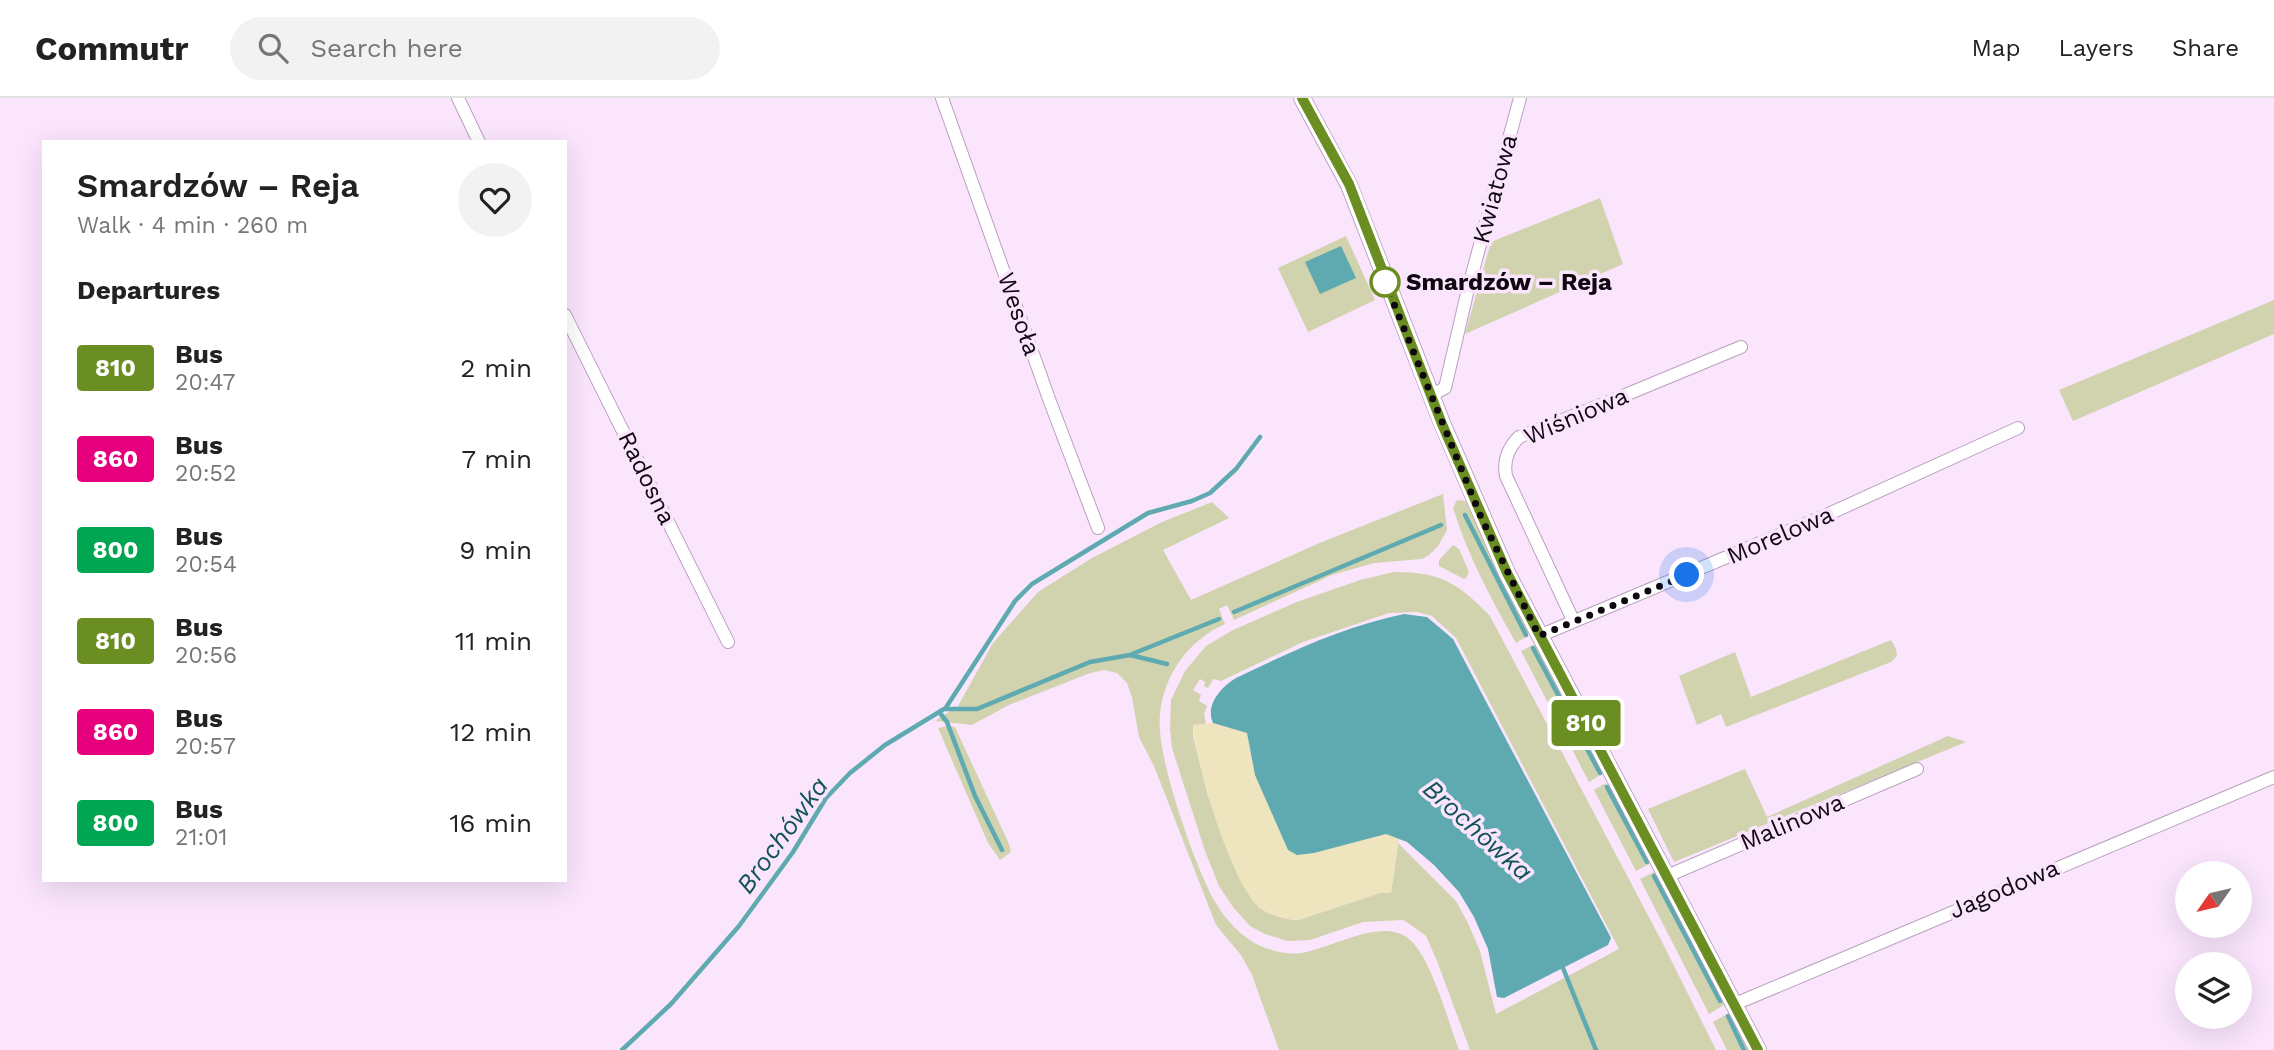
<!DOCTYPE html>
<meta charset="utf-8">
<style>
:root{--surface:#fff;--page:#f2f2f2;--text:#222;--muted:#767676;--line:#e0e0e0}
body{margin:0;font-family:"Work Sans",sans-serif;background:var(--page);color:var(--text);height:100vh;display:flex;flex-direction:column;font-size:26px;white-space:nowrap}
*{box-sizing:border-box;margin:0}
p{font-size:23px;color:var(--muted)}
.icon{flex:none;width:38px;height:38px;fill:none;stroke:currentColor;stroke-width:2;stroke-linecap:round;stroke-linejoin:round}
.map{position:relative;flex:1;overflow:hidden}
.sheet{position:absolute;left:42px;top:42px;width:525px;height:742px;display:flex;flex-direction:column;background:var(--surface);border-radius:0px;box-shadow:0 7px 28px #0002}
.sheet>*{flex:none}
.badge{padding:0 14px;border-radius:5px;font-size:24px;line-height:46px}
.needle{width:46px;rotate:236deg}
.buttons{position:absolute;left:2175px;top:763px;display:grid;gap:14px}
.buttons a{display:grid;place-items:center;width:77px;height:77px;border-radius:50%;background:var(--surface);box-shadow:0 7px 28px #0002;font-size:35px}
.you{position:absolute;width:35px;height:35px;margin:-18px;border:5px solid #fff;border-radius:50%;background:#1a73e8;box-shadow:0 0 0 10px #1a73e833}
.map>.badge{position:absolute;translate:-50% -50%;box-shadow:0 0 0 4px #fff}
h2{padding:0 35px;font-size:26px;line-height:63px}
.round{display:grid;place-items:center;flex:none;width:74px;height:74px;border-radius:37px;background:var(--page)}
.overview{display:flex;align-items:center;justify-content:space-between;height:119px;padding:0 35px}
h1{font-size:33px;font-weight:600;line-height:52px}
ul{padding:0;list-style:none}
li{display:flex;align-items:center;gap:21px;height:91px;padding:0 35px}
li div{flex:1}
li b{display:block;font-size:26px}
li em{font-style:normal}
li .badge{min-width:77px;font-weight:700;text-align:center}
header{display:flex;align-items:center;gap:42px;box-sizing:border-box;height:98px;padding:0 35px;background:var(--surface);border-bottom:2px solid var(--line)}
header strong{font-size:33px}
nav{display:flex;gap:38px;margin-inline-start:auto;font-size:24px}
.search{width:490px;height:63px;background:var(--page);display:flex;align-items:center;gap:18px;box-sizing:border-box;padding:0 24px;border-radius:38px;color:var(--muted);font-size:26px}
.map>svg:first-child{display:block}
.green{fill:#d0d3ad;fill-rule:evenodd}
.sand{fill:#eee4be}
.water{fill:#5faab1}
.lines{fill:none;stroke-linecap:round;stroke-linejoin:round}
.stream{stroke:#5faab1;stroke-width:4.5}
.minor-casing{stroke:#b9a0bd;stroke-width:14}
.tertiary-casing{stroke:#b9a0bd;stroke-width:18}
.minor{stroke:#fff;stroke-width:12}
.tertiary{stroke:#fff;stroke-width:16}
.line-casing{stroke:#fff;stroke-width:16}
.line{stroke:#6b8e23;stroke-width:10}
.walk{stroke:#100811;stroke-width:7;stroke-dasharray:0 12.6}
.stop-dot{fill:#fff;stroke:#6b8e23;stroke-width:3.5}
.labels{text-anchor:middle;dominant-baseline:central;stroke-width:7;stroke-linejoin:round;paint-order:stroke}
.street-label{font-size:24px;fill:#100811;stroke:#fae5fd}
.stop-label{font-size:24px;font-weight:bold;fill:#100811;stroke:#fae5fd;text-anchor:start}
.water-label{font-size:26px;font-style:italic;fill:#125459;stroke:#fae5fd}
</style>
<header>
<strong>Commutr</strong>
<div class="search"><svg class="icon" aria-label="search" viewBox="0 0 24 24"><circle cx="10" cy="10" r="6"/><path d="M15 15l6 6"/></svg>Search here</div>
<nav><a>Map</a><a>Layers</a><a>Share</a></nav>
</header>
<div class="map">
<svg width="2274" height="952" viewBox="0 0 2274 952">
<rect width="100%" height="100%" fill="#fae5fd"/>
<path class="green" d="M1600,100L1623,166L1465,236L1491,144Z
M1346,138L1375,202L1308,234L1278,170Z
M2274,202V236L2073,323L2059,292Z
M1443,396L1447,432L1438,448L1429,457L1422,461L1374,465L1332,477L1234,522L1227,507L1219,511L1225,526C1189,542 1164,576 1160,616C1155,656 1195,769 1215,804C1226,822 1241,839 1260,848C1273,853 1289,857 1302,855C1332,850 1377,822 1405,838C1430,853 1448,924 1459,952H1279L1252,877L1241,857L1216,827L1154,668L1139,639L1132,599L1127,585L1117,575L1104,572L1090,575L1009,607L972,627L935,623L958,608L993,545L1038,494L1092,460L1162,424L1212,404L1229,420L1163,452L1191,502L1322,444Z
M1457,402L1466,403L1530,532L1526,539L1516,545C1491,501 1468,458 1453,410Z
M1453,447L1459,451L1469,474L1466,480L1464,481L1439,468V462Z
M1394,474C1441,474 1458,485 1490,518L1661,842L1716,952H1470L1437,863L1426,838L1411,827L1403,822L1363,824L1310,842L1287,843L1265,836L1250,828L1233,809L1219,788L1205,753L1172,650L1170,631L1171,602L1185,573L1206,548L1233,532L1297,504L1360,482ZM1417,514L1432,518L1456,540L1619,851L1496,916L1480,853L1468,825L1456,803L1398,745L1391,795H1380L1298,822L1287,821L1270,816L1258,809L1226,749L1208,698L1193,638V627L1206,626L1204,616L1207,608L1199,603L1201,597L1193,592L1200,581L1205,584L1204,588L1208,590L1213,581L1221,583L1303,544L1389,515Z
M1891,542L1896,551L1897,558L1891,564L1726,629L1721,616L1697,627L1679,578L1735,554L1751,599Z
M1533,547L1539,548L1604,672L1602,676L1589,684L1521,553Z
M947,628L955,629L1009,746L1011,754L1000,762L988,745L938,630Z
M1948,638L1966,644L1674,764L1648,711L1745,671L1767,719Z
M1604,686L1612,687L1651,762L1649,766L1636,773L1594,692Z
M1654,774L1658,776L1725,903L1724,907L1709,916L1640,781Z
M1729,915L1733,917L1751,952H1727L1713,924Z"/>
<path class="sand" d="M1213,625L1247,635L1255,677L1363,741L1386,736L1399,741L1391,795H1380L1298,822C1285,821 1268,818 1258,808C1231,784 1195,664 1193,627Z"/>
<path class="water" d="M1341,148L1356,180L1320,196L1305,164Z
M1404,516L1427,519L1453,541L1611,840L1608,847L1504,900L1497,899L1488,851L1474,819L1459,794L1434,767L1407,744L1386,736L1314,755L1297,757L1288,752L1255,677L1247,635L1213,625C1205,607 1221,589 1236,580C1290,554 1345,528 1404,516Z"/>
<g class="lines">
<path class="stream" d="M1465,417L1526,537
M1234,514L1441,427
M1533,550L1600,675
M1132,556L1219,521
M945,611L1015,503L1032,486L1148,415L1192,403L1210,395L1236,371L1260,339
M940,615L947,624L975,698L1002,752
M1607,689L1647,764
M1654,778L1720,903
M1561,865L1596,952
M1728,918L1744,952
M622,952L671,906L739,828L793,754L826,700L850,675L885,647L944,611H977L1090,564L1130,557L1167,566"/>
<g class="minor-casing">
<path id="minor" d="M458,0L479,44
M942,0L1049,301L1098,430
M565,217L728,544
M1431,297L1445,290L1468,191L1520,0
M1573,522L1506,378C1503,362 1508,350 1519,339L1606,305L1741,249
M1539,538L1822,419L2018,330
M1667,778L1917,671
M1735,906L2274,679"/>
</g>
<g class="tertiary-casing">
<path id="tertiary" d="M1302,0L1349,87L1442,325L1507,475L1758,952"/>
</g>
<use href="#minor" class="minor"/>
<use href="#tertiary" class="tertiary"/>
</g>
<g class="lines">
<g class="line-casing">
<path id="line" d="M1302,0L1349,86L1442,326L1507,475L1758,952"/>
</g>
<use href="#line" class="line"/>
<path class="walk" d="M1385,184L1481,419L1539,538L1687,477"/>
</g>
<circle class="stop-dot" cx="1385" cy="184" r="14"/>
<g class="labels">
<g class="street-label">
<text transform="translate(1495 91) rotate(-75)">Kwiatowa</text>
<text transform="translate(1019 216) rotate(71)">Wesoła</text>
<text transform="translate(1576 318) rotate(-23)">Wiśniowa</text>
<text transform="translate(647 380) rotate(64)">Radosna</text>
<text transform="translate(1780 437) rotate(-23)">Morelowa</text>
<text transform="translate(1792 724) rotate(-23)">Malinowa</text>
<text transform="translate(2004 791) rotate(-23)">Jagodowa</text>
</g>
<g class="stop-label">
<text x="1406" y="184">Smardzów – Reja</text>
</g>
<g class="water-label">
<text transform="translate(1478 732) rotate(42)">Brochówka</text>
<text transform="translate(782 737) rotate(-54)">Brochówka</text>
</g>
</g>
</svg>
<div class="buttons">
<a><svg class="needle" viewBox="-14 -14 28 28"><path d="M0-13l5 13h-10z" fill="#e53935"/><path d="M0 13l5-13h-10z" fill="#767676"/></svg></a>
<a><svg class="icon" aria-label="layers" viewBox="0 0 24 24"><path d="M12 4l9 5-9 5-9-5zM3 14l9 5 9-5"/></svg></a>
</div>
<div class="you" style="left:1687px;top:477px"></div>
<b class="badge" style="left:1586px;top:625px;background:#6b8e23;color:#fff">810</b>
<section class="sheet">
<div class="overview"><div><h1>Smardzów – Reja</h1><p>Walk · 4 min · 260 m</p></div><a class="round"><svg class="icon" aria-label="heart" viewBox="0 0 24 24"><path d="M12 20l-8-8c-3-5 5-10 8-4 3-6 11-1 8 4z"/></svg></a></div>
<h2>Departures</h2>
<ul>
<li><span class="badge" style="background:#6b8e23;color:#fff">810</span><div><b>Bus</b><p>20:47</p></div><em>2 min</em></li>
<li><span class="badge" style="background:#e6007e;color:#fff">860</span><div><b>Bus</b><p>20:52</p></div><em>7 min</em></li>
<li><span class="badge" style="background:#00a651;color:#fff">800</span><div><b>Bus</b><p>20:54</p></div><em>9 min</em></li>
<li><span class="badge" style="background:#6b8e23;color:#fff">810</span><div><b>Bus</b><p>20:56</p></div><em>11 min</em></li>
<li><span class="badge" style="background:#e6007e;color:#fff">860</span><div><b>Bus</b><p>20:57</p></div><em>12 min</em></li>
<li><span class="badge" style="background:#00a651;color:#fff">800</span><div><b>Bus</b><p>21:01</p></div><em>16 min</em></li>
</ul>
</section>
</div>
